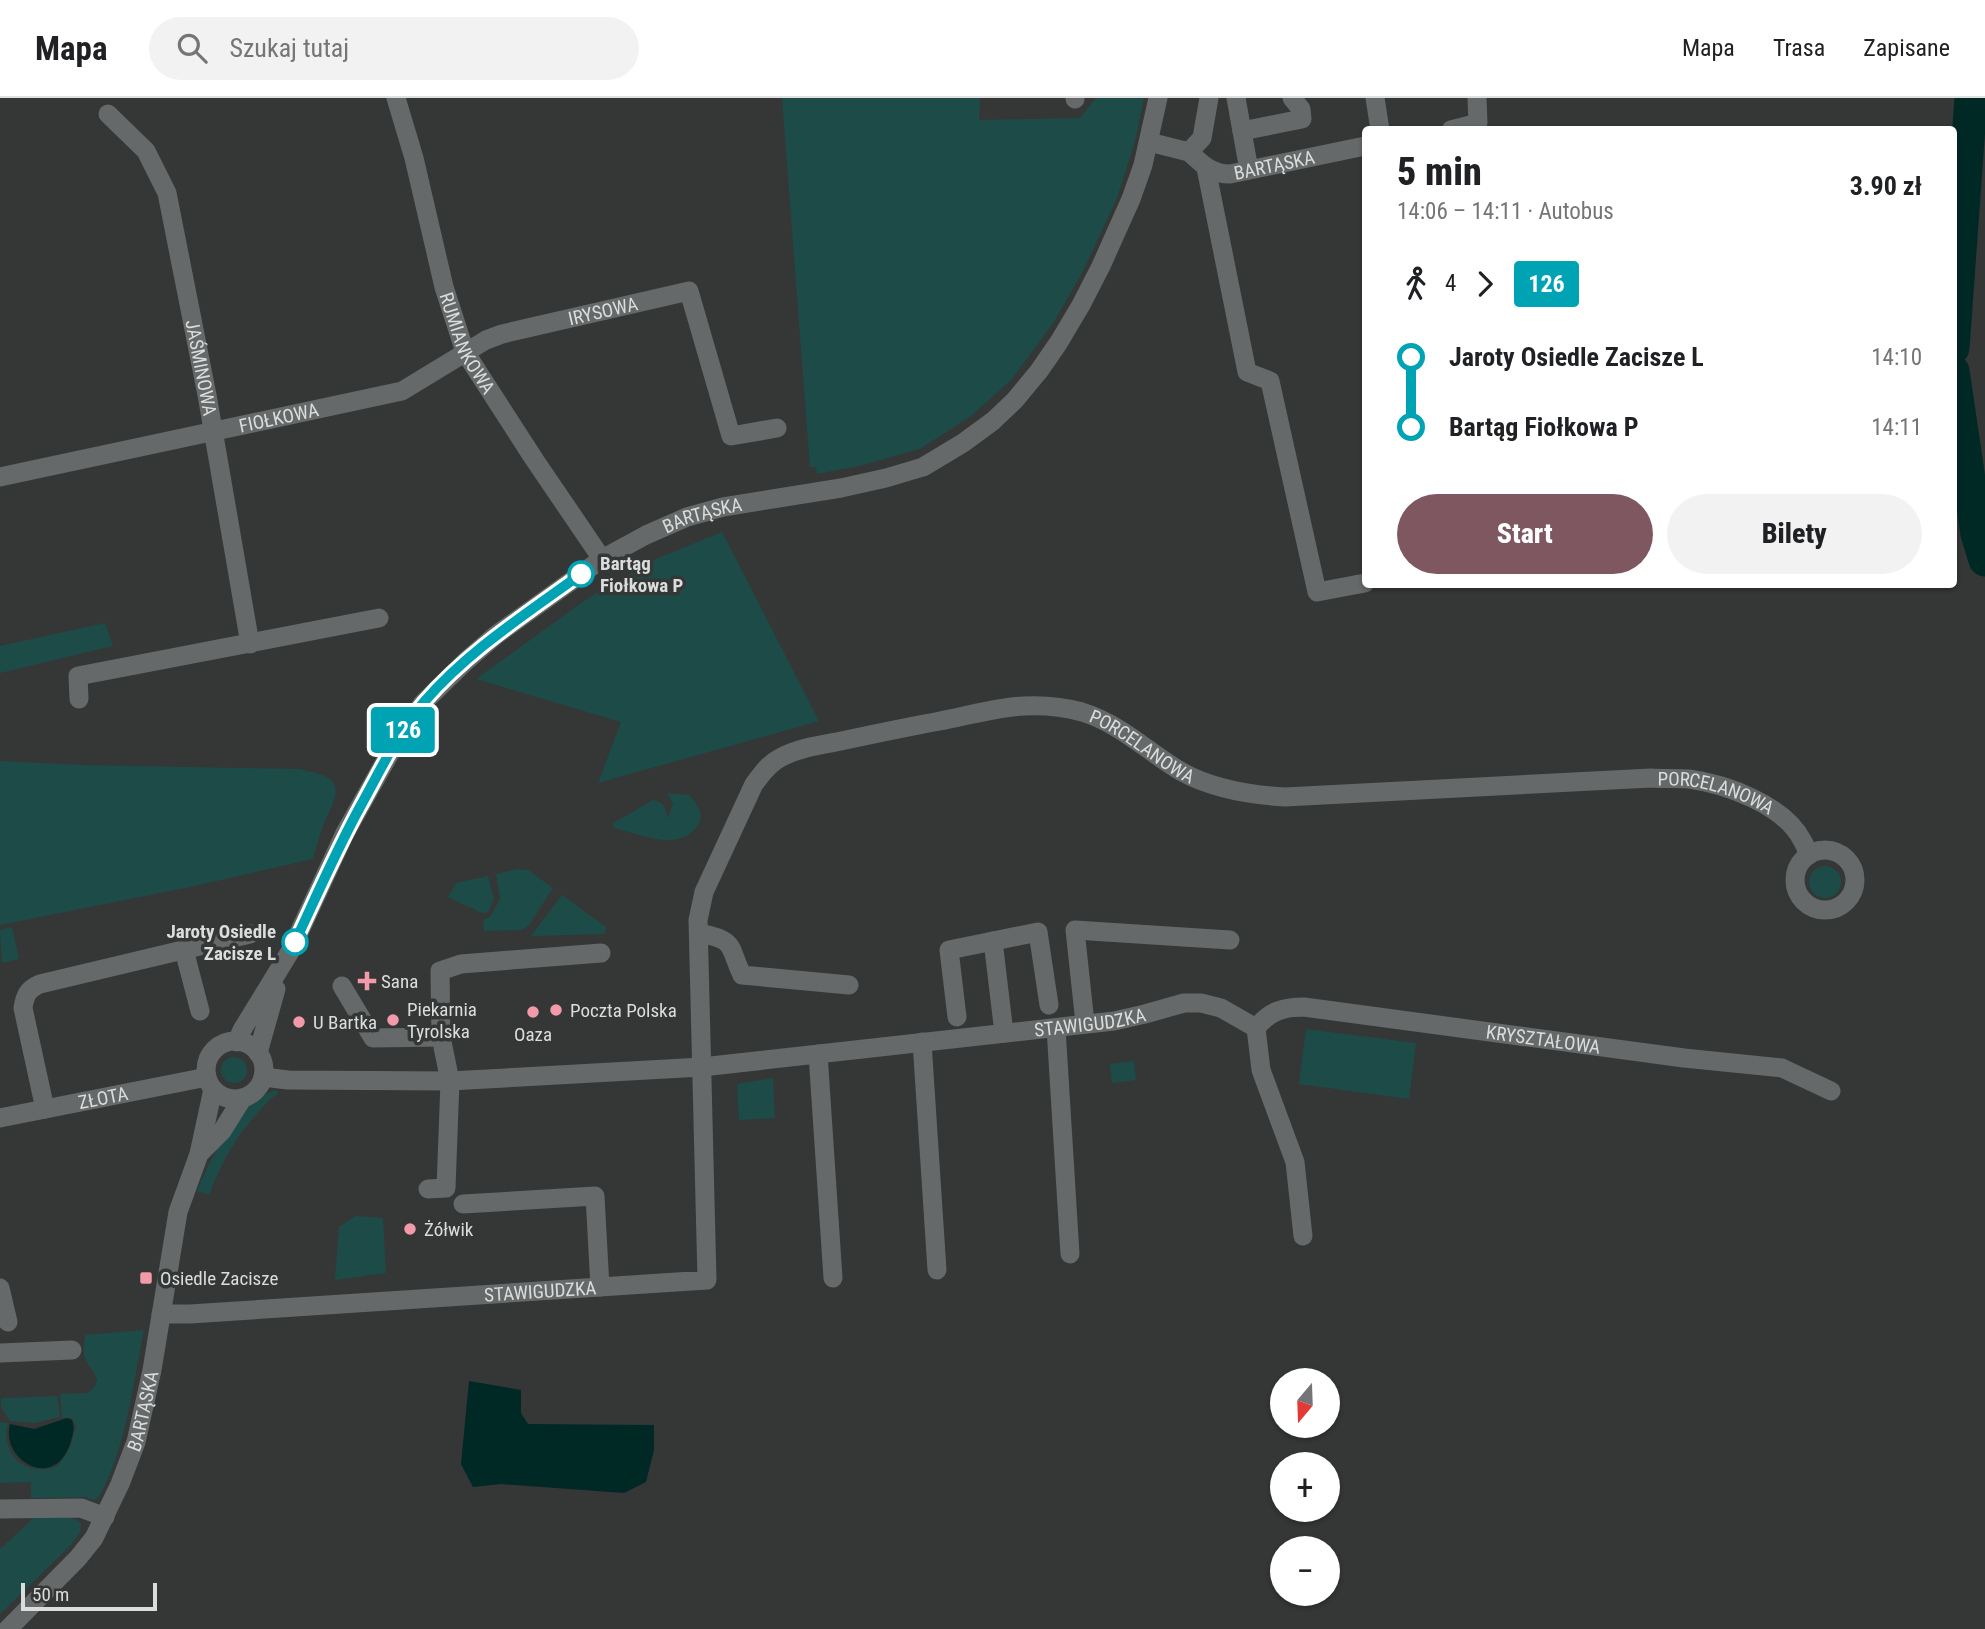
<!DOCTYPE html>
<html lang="pl">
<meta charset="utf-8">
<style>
:root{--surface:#fff;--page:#f2f2f2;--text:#202124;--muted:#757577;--line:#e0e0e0;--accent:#7f5760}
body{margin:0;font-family:"Roboto Condensed",sans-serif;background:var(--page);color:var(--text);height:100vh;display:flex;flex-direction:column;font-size:26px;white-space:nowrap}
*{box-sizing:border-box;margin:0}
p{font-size:23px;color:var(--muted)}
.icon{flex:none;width:38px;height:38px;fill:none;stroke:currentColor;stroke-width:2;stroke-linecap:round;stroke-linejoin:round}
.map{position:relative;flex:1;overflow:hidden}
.drawer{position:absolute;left:1362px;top:28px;width:595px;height:462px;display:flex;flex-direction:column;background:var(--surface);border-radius:7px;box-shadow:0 2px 5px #0004}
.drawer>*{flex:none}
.badge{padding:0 14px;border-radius:5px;font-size:24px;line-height:46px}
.needle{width:46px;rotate:199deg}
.controls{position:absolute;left:1270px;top:1270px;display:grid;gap:14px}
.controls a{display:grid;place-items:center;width:70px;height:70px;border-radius:50%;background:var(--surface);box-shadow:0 2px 5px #0004;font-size:35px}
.scale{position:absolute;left:21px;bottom:18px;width:136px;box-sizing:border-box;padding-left:7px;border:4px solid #dbdddc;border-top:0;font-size:19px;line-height:24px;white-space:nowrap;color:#dbdddc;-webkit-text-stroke:5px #343736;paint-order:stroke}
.map>.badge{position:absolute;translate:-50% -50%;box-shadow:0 0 0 4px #fff}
.legs{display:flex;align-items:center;gap:10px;height:77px;padding:0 35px;font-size:23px}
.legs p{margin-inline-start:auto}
.headline{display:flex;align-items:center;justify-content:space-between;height:119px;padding:0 35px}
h1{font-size:38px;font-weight:800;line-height:52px}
.primary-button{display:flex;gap:14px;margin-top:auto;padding:14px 35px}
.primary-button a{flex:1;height:80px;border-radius:42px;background:var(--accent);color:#fff;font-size:28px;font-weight:800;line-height:80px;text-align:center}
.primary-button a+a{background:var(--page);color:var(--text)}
ul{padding:0 35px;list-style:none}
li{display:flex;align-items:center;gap:24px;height:70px;font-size:26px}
li i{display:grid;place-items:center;width:10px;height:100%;margin:0 9px;background:currentColor}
li i::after{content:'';width:18px;height:18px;margin:-9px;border:5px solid;border-radius:50%;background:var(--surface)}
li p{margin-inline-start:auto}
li:first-child i{background:linear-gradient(#0000 50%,currentColor 0)}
li:last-child i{background:linear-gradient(currentColor 50%,#0000 0)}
header{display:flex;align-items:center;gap:42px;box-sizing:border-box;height:98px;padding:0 35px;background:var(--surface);border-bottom:2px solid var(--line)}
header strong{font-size:33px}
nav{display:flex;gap:38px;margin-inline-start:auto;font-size:24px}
.search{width:490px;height:63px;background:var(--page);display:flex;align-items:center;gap:18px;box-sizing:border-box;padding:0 24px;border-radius:38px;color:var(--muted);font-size:26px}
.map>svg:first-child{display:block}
.green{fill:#1d4c48}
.water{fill:#002825}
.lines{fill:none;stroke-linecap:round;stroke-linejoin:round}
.river{stroke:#002825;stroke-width:33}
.minor{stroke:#666969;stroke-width:19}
.line-1-casing{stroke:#fff;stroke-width:16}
.line-1{stroke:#00a3b4;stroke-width:10}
.stop-1-dot{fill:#fff;stroke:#00a3b4;stroke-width:3.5}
.poi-dot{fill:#f39aaa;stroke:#343736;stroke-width:2.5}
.labels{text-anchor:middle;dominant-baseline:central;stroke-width:7;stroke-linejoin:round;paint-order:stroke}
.street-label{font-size:19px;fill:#dbdddc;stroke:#343736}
.stop-label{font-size:19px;font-weight:bold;fill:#dbdddc;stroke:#343736;text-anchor:start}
.poi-label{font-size:19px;fill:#dbdddc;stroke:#343736;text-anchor:start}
</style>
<header>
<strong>Mapa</strong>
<div class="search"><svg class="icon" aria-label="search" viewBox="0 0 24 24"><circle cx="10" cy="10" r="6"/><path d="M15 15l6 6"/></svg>Szukaj tutaj</div>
<nav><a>Mapa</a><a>Trasa</a><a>Zapisane</a></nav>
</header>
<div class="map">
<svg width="1985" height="1531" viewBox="0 0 1985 1531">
<rect width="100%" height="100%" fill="#343736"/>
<path class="green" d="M782,0H980L979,22L1080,20L1096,0H1144L1135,43L1117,100L1084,171L1054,224L1011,282L971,318L920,351L859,368L817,376L816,369H810Z
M722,434L819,623L598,685L621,624L476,581L584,503L648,464Z
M105,525L113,548L0,575V548Z
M0,663L81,667L299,671C348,680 339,691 323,728C319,739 316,750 313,761L185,790L0,827Z
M667,695L689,697C697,706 705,715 698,727C680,755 639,736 614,730L612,726L653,702C665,705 665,710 668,720L673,706Z
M1809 784a16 16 0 1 1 32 0a16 16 0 1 1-32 0Z
M517,771L528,772L553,790L529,827L522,832L484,833L483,822L490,819L500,801L496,776Z
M488,778L494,801L488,814L482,815L448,799L456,785Z
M562,797L606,829L605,836L531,838Z
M12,829L19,861L2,865L0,832Z
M1306,931L1416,945L1409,1001L1299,986Z
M221 972a13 13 0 1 1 26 0a13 13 0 1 1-26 0Z
M1134,963L1136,982L1112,985L1110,966Z
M773,980L775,1020L739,1022L737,986Z
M277,992V997C268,1001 263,1009 257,1016C235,1040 220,1067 209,1097L197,1093C206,1070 230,1024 248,1007C256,999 266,995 277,992Z
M355,1118L383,1120L386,1175L335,1182L339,1129Z
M144,1232C133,1286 126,1351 99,1399L95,1402L84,1399L31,1400V1384L0,1385V1324L8,1325C0,1360 28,1379 58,1368L70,1349L76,1328L72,1320H62L60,1296L88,1295C107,1280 90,1274 85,1260C82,1254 85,1243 85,1237Z
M57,1298L60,1319L35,1325L10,1323L1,1309V1300Z
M37,1417L70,1419L79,1423L81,1426L80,1434L70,1448L0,1516V1451Z"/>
<path class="water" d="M469,1283L521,1292V1315L528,1326L654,1327V1352L646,1384L624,1395L501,1386L473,1389L461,1366Z
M67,1320L72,1322C75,1330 73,1335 71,1343C56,1395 0,1363 10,1326L34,1331Z"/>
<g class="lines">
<path class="river" d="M1953,250L1971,0
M1953,273L1977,436L1985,462"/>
<g class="minor">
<path id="s1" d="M396,0L414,60L444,189L465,254L534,361L602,461"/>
<path d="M1075,0V1"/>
<path d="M1236,0L1249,72"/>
<path d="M1375,0L1380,32"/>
<path id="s2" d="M108,16L146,53L167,95L207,297L250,546"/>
<path d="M1451,32L1478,25L1477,0"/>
<path d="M1242,33L1302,21L1301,11L1292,0"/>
<path d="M1149,44L1189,54L1202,40L1209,0"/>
<path id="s3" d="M1189,54C1202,66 1211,76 1230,76L1365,48"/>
<path d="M1206,70L1247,274L1270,283L1317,494L1365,485"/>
<path id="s4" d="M0,379L402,293L486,242L502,236L689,193L731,338L777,330"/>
<path d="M79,601L78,578L379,520"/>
<circle cx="1825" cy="782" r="30"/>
<path d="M699,835C737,842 728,848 742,877L849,887"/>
<path d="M993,843L1004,935"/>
<path d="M184,852L200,913"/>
<path d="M342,888L373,940L441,939"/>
<path d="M957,919L949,852L1038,834L1049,907"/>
<path d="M1085,925L1075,832L1230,842"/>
<path d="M1056,930L1070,1156"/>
<path id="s5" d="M1256,930C1270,913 1283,909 1304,909L1684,960L1782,970L1831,993"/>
<circle cx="235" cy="972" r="29"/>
<path id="s6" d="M237,944L242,932L291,852L345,735L399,639L423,605L466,563L496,537L602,461L646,437L687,419L723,409L841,390L886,380L923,369L963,345L993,323L1015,302L1039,273L1059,244L1081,207L1101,168L1131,101L1143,67L1158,0"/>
<path d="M922,944L937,1172"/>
<path d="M258,955L276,891"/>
<path d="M818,956L833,1180"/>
<path id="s7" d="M263,979L288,982L450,983L702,969L1114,923L1145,916L1184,905H1201L1221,910L1256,930L1261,972L1295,1064L1303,1138"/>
<path d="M45,1011L23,910C25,897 28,891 40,886L250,836"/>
<path id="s8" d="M0,1020L207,979"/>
<path d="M200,1055L222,1033L242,1001"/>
<path d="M428,1091L446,1090L450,983L441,939L440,873L461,866L601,855"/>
<path d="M463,1106L595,1098L600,1189"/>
<path d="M0,1190L8,1224"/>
<path id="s9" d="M161,1216H190L707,1182L698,822L704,794L754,686C761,677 768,666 780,660C798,650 820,647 841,643C874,636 907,629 940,623C966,618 998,609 1024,608C1043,607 1064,609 1082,614C1121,626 1148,654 1182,674C1213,691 1250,697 1285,699L1651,680C1663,681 1677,680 1689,681C1726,686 1784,707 1802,742C1805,747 1807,752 1809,757"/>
<path d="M0,1255L72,1252"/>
<path d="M0,1411L81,1410L105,1419"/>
<path id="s10" d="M8,1531L78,1460L94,1440L120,1386L136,1344L152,1272L178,1114L199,1056L213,991"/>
</g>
</g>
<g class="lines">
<g class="line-1-casing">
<path id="line-1" d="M295,844C316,799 336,753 360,709C380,673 397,636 424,604C468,553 526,516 581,476"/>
</g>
<use href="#line-1" class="line-1"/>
</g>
<g class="stop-1-dot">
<circle cx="581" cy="476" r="12"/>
<circle cx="295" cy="844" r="12"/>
</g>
<g class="poi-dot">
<path d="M363.5 872.5h7v7h7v7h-7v7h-7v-7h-7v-7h7z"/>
<circle cx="556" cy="912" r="7"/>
<circle cx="533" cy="914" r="7"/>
<circle cx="393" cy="922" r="7"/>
<circle cx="299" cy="924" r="7"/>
<circle cx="410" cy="1131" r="7"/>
<rect x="139" y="1173" width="14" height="14" rx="3.5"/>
</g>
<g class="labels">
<g class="street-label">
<text stroke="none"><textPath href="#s3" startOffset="93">BARTĄSKA</textPath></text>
<text stroke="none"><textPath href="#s4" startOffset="630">IRYSOWA</textPath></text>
<text stroke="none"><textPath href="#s1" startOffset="256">RUMIANKOWA</textPath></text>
<text stroke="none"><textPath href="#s2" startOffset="278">JAŚMINOWA</textPath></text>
<text stroke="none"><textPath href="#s4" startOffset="285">FIOŁKOWA</textPath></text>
<text stroke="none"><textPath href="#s6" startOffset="728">BARTĄSKA</textPath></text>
<text stroke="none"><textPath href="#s9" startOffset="1470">PORCELANOWA</textPath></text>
<text stroke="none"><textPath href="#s9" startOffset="2058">PORCELANOWA</textPath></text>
<text stroke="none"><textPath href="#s7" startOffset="830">STAWIGUDZKA</textPath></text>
<text stroke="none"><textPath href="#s5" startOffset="296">KRYSZTAŁOWA</textPath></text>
<text stroke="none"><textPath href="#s8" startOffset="105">ZŁOTA</textPath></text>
<text stroke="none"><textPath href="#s9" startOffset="380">STAWIGUDZKA</textPath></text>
<text stroke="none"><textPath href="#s10" startOffset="262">BARTĄSKA</textPath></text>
</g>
<g class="stop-label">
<text x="600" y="465">Bartąg<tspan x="600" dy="22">Fiołkowa P</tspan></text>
<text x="276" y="833" text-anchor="end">Jaroty Osiedle<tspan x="276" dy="22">Zacisze L</tspan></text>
</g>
<g class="poi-label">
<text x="381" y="883">Sana</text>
<text x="407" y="911">Piekarnia<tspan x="407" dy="22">Tyrolska</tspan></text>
<text x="570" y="912">Poczta Polska</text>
<text x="313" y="924">U Bartka</text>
<text x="533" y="936" text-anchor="middle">Oaza</text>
<text x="424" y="1131">Żółwik</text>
<text x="160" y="1180">Osiedle Zacisze</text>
</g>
</g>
</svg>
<div class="controls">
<a><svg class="needle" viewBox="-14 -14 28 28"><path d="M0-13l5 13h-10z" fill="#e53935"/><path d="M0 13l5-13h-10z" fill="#757577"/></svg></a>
<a>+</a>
<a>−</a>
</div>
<div class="scale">50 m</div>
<b class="badge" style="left:403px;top:632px;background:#00a3b4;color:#fff">126</b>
<section class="drawer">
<div class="headline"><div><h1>5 min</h1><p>14:06 – 14:11 · Autobus</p></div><b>3.90 zł</b></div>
<div class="legs"><svg class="icon" aria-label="walk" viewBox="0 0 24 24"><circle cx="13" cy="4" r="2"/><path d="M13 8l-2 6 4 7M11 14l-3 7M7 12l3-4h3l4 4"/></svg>4<svg class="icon" aria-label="forward" viewBox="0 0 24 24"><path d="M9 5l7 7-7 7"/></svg><b class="badge" style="background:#00a3b4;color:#fff">126</b></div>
<ul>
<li><i style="color:#00a3b4"></i><b>Jaroty Osiedle Zacisze L</b><p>14:10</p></li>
<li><i style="color:#00a3b4"></i><b>Bartąg Fiołkowa P</b><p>14:11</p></li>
</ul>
<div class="primary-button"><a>Start</a><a>Bilety</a></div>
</section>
</div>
